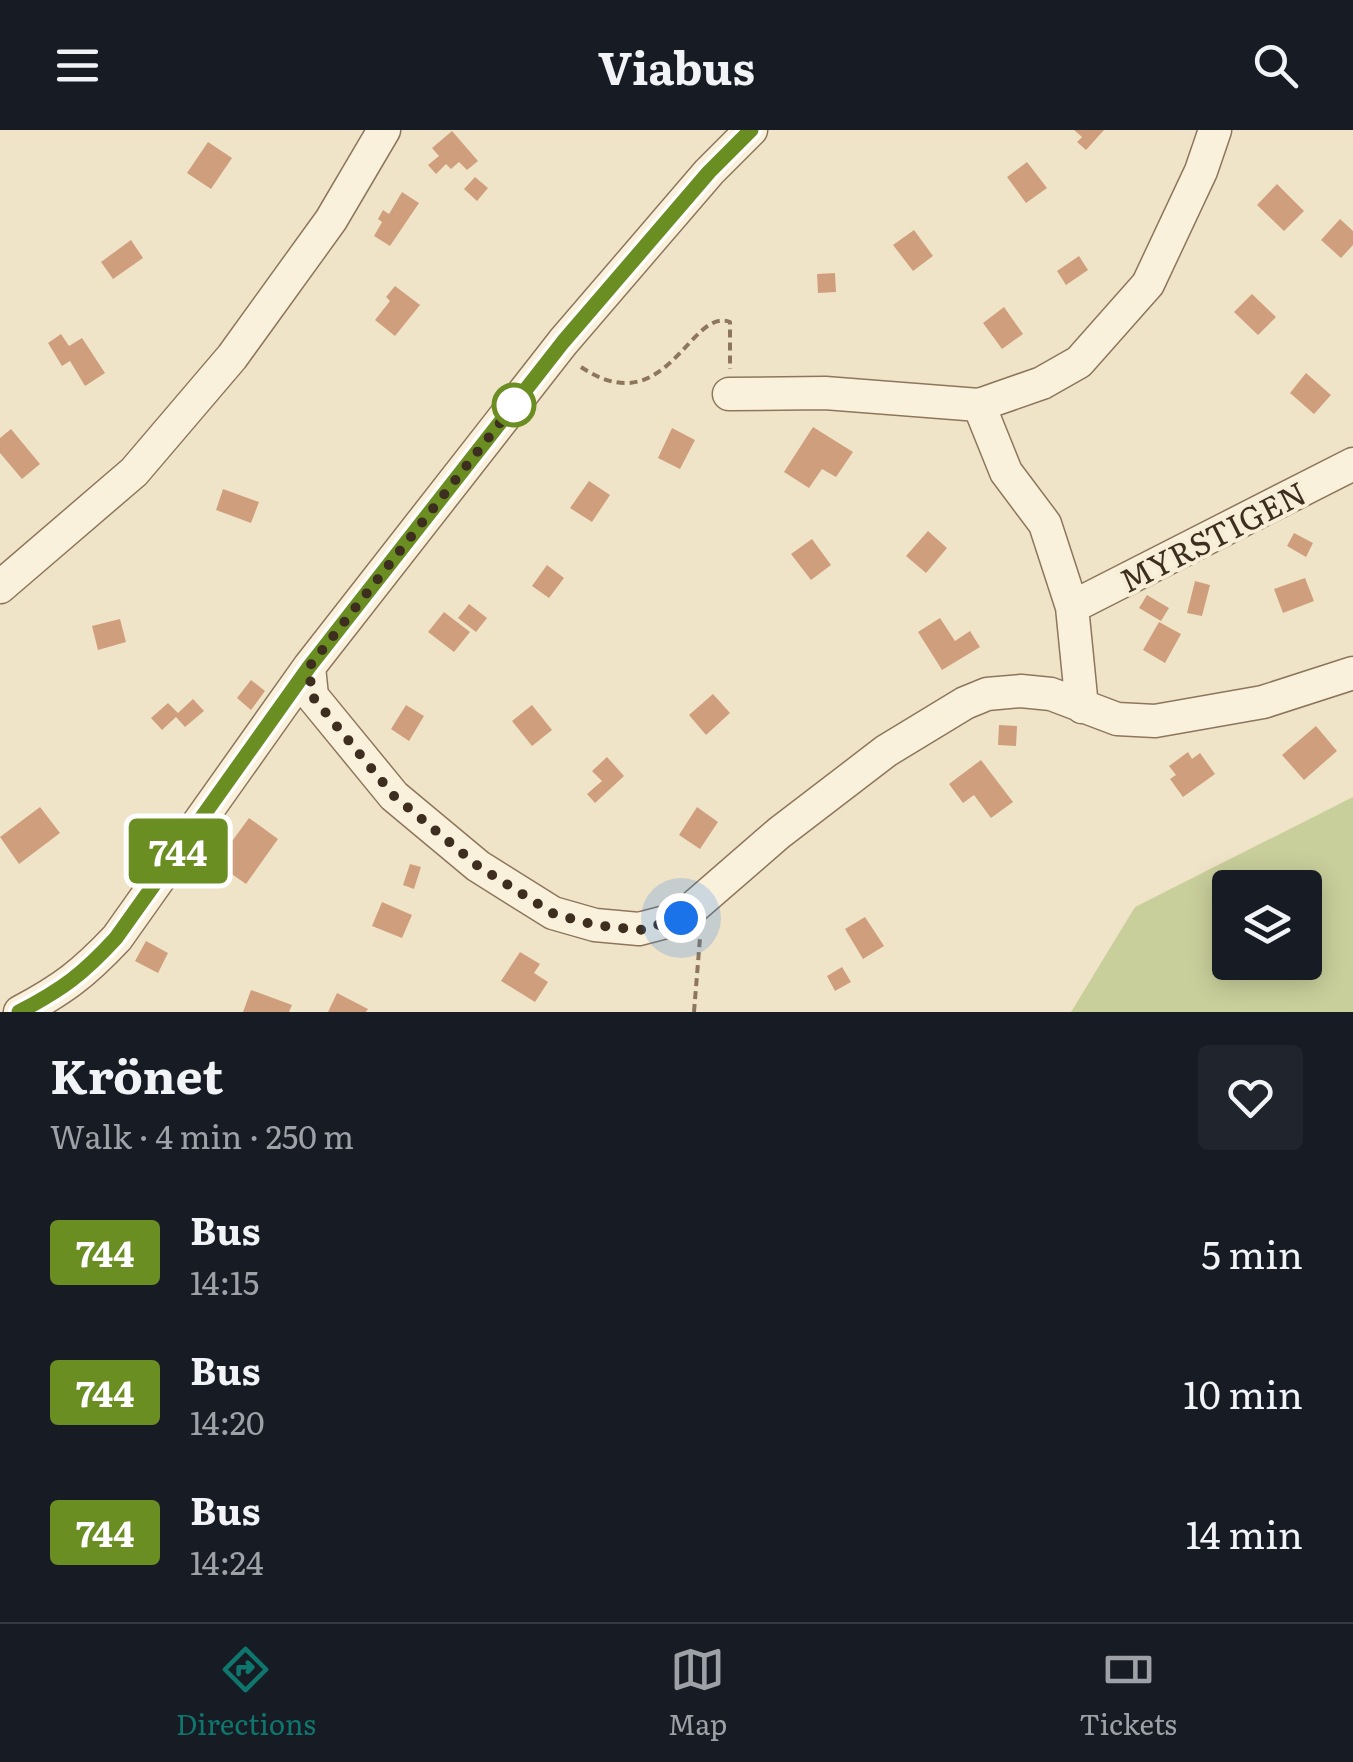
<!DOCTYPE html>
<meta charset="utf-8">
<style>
:root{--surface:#171b24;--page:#20242c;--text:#f1f3f6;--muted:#9ea1a6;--line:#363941;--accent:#0f766e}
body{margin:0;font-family:Literata,serif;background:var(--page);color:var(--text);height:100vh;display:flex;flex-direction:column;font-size:38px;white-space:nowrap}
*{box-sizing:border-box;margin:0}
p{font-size:32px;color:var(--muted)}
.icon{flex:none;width:55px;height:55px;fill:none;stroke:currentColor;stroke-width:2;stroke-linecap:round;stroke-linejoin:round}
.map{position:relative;height:882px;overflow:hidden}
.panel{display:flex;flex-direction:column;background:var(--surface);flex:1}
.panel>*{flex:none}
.badge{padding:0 20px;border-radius:8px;font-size:35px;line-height:65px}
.tools{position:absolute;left:1212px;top:740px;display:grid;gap:20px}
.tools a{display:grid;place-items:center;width:110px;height:110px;border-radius:10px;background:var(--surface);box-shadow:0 5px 25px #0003;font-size:50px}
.you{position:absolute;width:50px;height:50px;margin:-25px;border:8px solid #fff;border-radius:50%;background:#1a73e8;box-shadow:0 0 0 15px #1a73e833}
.map>.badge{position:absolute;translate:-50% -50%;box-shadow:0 0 0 5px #fff}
.round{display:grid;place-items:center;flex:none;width:105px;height:105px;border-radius:10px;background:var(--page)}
.summary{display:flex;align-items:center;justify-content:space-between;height:170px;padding:0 50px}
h1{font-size:48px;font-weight:700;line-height:75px}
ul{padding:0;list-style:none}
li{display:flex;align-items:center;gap:30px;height:140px;padding:0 50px}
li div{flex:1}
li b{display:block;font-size:38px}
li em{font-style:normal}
li .badge{min-width:110px;font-weight:700;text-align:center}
header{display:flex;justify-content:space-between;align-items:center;height:130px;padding:0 50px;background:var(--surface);font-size:45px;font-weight:700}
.menu{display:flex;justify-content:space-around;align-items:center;height:140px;border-top:2px solid var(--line);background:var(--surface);font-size:28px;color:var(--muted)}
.menu a{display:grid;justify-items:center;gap:5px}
.menu .selected{color:var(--accent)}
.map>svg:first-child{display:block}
.green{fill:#c9cf9b;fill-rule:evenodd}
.building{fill:#cf9f7d}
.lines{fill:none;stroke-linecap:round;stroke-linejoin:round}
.minor-casing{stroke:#8d765c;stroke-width:35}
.path{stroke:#8d765c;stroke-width:4;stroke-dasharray:8 5;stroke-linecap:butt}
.minor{stroke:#faf1dc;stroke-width:32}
.line-casing{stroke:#fff;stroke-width:22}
.line{stroke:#6b8e23;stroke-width:15}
.walk{stroke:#3d2e20;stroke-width:10;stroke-dasharray:0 18}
.stop-dot{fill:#fff;stroke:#6b8e23;stroke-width:5}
.labels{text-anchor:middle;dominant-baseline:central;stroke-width:8;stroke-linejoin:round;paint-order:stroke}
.street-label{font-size:32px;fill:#3d2e20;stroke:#f7eed8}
</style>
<header><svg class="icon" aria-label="menu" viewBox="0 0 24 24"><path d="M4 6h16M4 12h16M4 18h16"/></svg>Viabus<svg class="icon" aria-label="search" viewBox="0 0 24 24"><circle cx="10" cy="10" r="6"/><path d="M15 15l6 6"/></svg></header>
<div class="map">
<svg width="1353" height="882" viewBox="0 0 1353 882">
<rect width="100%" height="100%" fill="#f0e4c8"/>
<path class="green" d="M1353,667V882H1071L1135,777ZM1230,758H1305V832H1230Z"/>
<path class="building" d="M1074,0H1104L1086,20L1077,12L1082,7Z
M452,1L478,31L467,40L459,32L451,39L446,34L436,44L428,35L439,26L432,18Z
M208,12L232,28L211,59L187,43Z
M1027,32L1047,58L1026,73L1007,47Z
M475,47L488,58L477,71L464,59Z
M1277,54L1304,81L1284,101L1257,75Z
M402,62L419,73L390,116L374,106L382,92L378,89L383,80L389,84Z
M1340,89L1353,101V115L1341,128L1321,110Z
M914,100L933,126L913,141L893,115Z
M131,110L143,128L113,149L101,132Z
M1079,126L1088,140L1066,155L1057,141Z
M835,143L836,162L818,163L817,144Z
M395,156L420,175L395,206L375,190L390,171L386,167Z
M1252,164L1276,187L1258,205L1234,182Z
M1004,177L1023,204L1002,219L983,193Z
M61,204L69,216L82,208L105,243L85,256L70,231L62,236L48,213Z
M1306,243L1331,265L1314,284L1290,263Z
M813,297L853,322L836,347L822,339L809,358L784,342Z
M672,298L695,310L680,339L658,328Z
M11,299L40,334L22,349L0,323V308Z
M589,351L610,365L592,392L570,378Z
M223,359L259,372L251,393L216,380Z
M928,401L947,418L926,443L906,426Z
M1294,403L1313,413L1306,427L1287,416Z
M812,409L831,435L811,450L791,424Z
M547,435L564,448L549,468L532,456Z
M1305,448L1314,471L1283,483L1274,459Z
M1195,451L1210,455L1202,486L1187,483Z
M1147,465L1169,478L1161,491L1139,478Z
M469,474L487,488L476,502L458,488Z
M444,482L470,502L454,522L428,502Z
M940,488L955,511L970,501L980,517L942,540L918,502Z
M120,489L126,512L98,520L92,496Z
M1159,492L1181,504L1165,533L1143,520Z
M251,550L265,561L251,580L237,568Z
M713,564L730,583L706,605L689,585Z
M193,569L204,581L185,597L176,587L162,600L151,588L168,573L178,583Z
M406,575L424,586L409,611L391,599Z
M532,575L552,600L532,616L512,591Z
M999,595L1017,596L1016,616L998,615Z
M1316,596L1337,621L1304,650L1282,625Z
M1188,622L1192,629L1200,623L1215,644L1183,667L1170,649L1176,645L1169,636Z
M607,627L624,646L595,673L587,664L602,651L592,641Z
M981,630L1013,672L991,688L974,665L963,673L949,654Z
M40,677L60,703L19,734L0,707Z
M697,677L718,692L700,719L679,705Z
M249,688L278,709L246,754L216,733Z
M410,734L421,737L414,759L403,755Z
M382,772L412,785L402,808L372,796Z
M865,787L884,816L863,829L845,799Z
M146,811L168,823L158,843L135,831Z
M520,822L540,834L534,843L548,852L535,872L501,851Z
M842,837L851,852L835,861L827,846Z
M251,860L292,875L289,882H243Z
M337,863L368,879L366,882H328Z"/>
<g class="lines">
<g class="minor-casing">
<path id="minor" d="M729,264L825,263L979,275L1042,253L1079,232L1148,154L1201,41L1215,0
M979,275L1006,342L1045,394L1072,477L1082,577
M0,457L134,342L232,227L331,90L384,0
M1072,477L1353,334
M309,537L312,566L394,666L478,736L553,783L595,795L639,799L681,788L779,703L886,621L965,573L987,564L1021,561L1051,564L1117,589L1155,591L1263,572L1353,543
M20,882C63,859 83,844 117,808L309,537L563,212L709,42L751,0"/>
</g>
<path class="path" d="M581,237C667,295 690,176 730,192V239
M694,882L700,808"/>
<use href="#minor" class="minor"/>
</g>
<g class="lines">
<g class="line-casing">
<path id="line" d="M19,882C63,859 83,844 116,808L309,537L563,212L709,42L751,0"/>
</g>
<use href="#line" class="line"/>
<path class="walk" d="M514,275L518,270L309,537L312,566L394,666L478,736L554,784L595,795L640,800L681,788"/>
</g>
<circle class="stop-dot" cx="514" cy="275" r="20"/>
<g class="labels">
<g class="street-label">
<text transform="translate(1212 405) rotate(-27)">MYRSTIGEN</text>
</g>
</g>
</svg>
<div class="tools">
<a><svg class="icon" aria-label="layers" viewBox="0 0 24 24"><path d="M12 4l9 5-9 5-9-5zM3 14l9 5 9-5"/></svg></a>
</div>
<div class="you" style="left:681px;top:788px"></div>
<b class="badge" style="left:178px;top:721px;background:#6b8e23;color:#fff">744</b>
</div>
<section class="panel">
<div class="summary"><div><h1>Krönet</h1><p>Walk · 4 min · 250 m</p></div><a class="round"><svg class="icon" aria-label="heart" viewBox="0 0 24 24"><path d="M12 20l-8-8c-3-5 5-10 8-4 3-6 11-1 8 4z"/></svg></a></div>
<ul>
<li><span class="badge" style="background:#6b8e23;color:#fff">744</span><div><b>Bus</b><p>14:15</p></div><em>5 min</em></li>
<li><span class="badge" style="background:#6b8e23;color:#fff">744</span><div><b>Bus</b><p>14:20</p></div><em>10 min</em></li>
<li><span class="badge" style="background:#6b8e23;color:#fff">744</span><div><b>Bus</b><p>14:24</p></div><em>14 min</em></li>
</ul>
</section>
<nav class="menu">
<a class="selected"><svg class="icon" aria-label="directions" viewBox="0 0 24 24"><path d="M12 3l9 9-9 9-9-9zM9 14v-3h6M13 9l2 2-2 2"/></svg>Directions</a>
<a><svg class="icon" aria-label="map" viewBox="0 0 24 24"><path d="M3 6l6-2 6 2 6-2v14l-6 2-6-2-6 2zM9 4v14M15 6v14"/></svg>Map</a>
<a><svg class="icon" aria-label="tickets" viewBox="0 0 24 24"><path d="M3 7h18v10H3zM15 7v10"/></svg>Tickets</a>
</nav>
